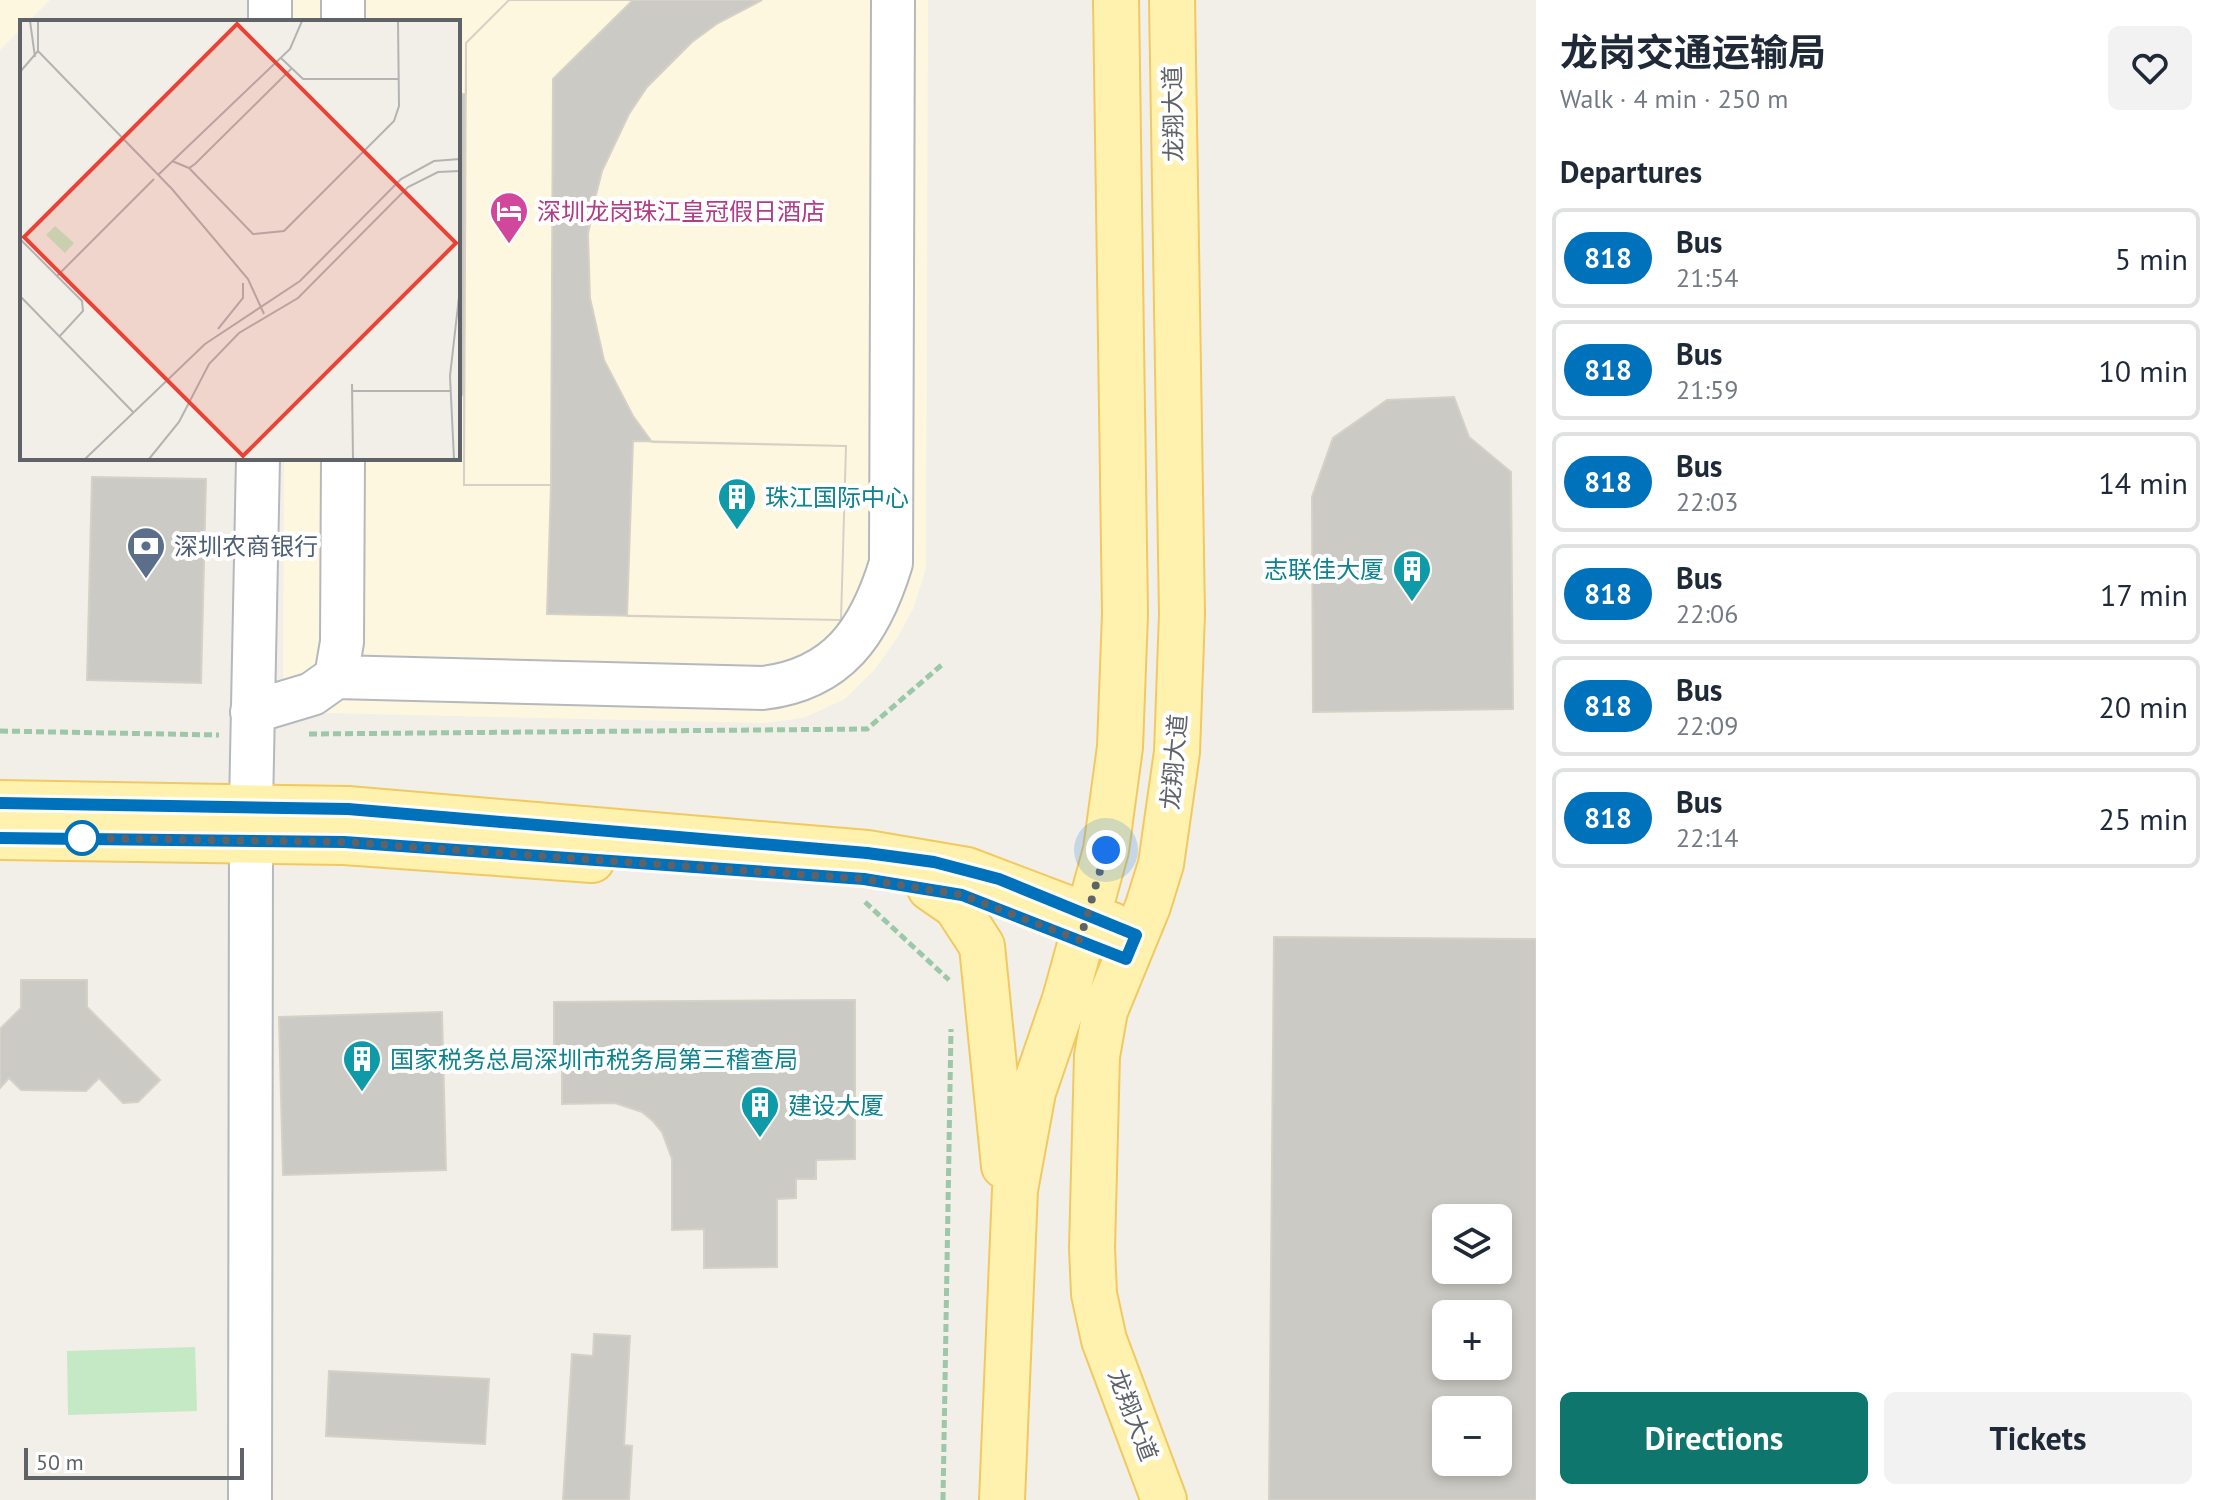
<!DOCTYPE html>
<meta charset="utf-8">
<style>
:root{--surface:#fff;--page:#f2f2f3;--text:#1f2937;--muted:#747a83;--line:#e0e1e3;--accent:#0f766e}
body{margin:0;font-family:"PT Sans","Noto Sans SC",sans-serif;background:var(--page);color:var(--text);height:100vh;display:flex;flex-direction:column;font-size:30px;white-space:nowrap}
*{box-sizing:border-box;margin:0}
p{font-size:26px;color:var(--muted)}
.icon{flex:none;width:44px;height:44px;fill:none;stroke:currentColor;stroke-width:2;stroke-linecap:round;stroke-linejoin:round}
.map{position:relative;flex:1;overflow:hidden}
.sheet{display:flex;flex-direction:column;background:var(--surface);width:680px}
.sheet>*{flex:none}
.badge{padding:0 16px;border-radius:26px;font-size:28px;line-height:52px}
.tools{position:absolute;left:1432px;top:1204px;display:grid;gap:16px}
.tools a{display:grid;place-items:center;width:80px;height:80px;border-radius:12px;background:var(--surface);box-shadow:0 4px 12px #0003;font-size:40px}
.scale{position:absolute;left:24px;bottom:20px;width:220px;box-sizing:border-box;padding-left:8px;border:4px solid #5f6368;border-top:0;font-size:22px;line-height:28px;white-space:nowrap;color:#5f6368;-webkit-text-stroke:6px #fff;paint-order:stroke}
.you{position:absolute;width:40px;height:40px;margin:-20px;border:6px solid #fff;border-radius:50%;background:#1a73e8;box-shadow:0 0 0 12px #1a73e833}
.map>.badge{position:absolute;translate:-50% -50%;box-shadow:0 0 0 4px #fff}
h2{padding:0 24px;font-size:30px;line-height:72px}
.round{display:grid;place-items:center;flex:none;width:84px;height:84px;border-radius:12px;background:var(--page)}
.head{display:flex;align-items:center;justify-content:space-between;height:136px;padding:0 24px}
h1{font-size:38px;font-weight:700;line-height:60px}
.button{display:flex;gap:16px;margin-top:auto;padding:16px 24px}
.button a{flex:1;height:92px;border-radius:12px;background:var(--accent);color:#fff;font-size:32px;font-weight:700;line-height:92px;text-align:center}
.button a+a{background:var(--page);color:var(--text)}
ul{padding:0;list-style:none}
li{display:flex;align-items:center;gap:24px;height:100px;margin:0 16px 12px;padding:0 8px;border:4px solid var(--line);border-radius:12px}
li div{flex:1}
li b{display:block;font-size:30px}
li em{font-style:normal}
li .badge{min-width:88px;font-weight:700;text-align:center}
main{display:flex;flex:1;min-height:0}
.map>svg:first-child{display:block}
.commercial{fill:#fef7e0}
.green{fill:#c5e8c5}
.building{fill:#cccac5;stroke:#d6d1c6;stroke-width:2;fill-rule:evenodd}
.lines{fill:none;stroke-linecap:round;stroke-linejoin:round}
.minor-casing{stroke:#b5b8bc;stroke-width:46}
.major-casing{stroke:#f2c960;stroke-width:48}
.path{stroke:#9cc7a9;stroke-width:5;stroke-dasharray:8 4;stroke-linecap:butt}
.minor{stroke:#fff;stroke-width:42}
.major{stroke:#fff2af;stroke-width:44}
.line-casing{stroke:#fff;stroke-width:18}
.line{stroke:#0072bc;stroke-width:12}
.walk{stroke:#5f6368;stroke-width:8;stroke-dasharray:0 14.4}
.stop-dot{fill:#fff;stroke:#0072bc;stroke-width:4}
.labels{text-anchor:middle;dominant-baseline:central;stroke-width:8;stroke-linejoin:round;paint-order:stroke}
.street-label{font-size:24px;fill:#5f6368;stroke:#fff}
.hotel-label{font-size:24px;fill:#b23c85;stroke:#fff;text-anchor:start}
.culture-label{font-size:24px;fill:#0d838f;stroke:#fff;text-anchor:start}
.service-label{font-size:24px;fill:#4e5e75;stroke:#fff;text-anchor:start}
.inset-road{fill:none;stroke:#b3b3b1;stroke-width:2}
.view{fill:#ea4335;fill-opacity:0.15;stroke:#ea4335;stroke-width:4}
.inset-edge{fill:none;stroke:#5f6368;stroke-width:4}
</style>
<main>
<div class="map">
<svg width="1536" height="1500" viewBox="0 0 1536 1500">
<rect width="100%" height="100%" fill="#f1efe8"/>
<path class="commercial" d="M0,0H50L28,22H22V28L0,50Z
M287,0H928L926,568L914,607L897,638L875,669L845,699L803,718L765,723L283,712L284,458H458V22H287Z"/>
<path class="green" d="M195,1347L197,1411L68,1415L67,1351Z"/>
<path class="building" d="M509,0H633L553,79L551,485H464L466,43Z
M509,0H762L718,23L692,42L647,87L629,114L602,171L594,203L588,234L590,298L604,360L633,416L652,442L846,446L841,620L547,614L551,485H464V395H458V94H466V43Z
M1454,397L1469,437L1511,472L1513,709L1313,712L1312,497L1333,438L1387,400Z
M633,441L846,446L841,620L627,616Z
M92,477L206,479L201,683L87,680Z
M1274,937L1536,939V1500H1269ZM1446,1218H1498V1270H1446ZM1446,1314H1498V1366H1446ZM1446,1410H1498V1462H1446Z
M21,980H87V1007L160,1080L138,1102L123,1103L99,1078L86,1091L21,1090L9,1078L0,1088V1029L21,1008Z
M855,1000V1159L816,1160V1179H796V1198L777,1199V1267L704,1268V1229L672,1230V1159L662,1132L653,1121L642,1112L615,1103L562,1104V1067H554V1002Z
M442,1012L446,1170L283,1175L279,1017Z
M594,1334L630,1336L624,1445L632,1446L629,1500H563L572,1354L593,1356Z
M329,1371L489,1379L485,1444L326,1436Z"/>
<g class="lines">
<g class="minor-casing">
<path id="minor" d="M270,22V0
M343,22V0
M336,677L763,688C838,679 870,632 891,563L893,0
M252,712L312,694L336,677L342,642L343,458
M251,807L258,458
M250,1500L251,841"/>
</g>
<g class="major-casing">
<path id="major" d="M0,803L348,809L867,853L967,870L1112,925
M0,837L344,842L592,860
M930,888L956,906L982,946L1004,1166
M1002,1500L1015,1190L1033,1092L1065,999L1106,850L1120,747L1125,614L1116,0
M1164,1500L1104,1340L1094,1294L1092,1248L1097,1056L1105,1011L1148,906L1161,864L1177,752L1182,614L1172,0"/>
</g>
<path class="path" d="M0,731L219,735
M309,734L867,729L944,663
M865,902L949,980
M943,1500L951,1029"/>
<use href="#minor" class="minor"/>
<use href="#major" class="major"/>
</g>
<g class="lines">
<g class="line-casing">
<path id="line" d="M0,803L348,809L867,853L934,862L999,879L1136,935L1126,959L962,895L864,879L344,842L0,838"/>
</g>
<use href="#line" class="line"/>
<path class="walk" d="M82,838L344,842L864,879L962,895L1080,940L1106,850"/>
</g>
<defs>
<g id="hotel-pin" transform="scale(2)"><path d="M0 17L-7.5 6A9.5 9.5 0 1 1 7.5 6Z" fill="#d1479c" stroke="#fff"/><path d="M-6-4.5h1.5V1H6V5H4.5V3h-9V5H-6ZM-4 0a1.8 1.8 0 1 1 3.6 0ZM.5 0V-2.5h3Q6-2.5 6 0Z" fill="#fff"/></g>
<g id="building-pin" transform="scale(2)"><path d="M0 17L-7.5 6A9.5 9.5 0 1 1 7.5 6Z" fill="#0f9aa8" stroke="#fff"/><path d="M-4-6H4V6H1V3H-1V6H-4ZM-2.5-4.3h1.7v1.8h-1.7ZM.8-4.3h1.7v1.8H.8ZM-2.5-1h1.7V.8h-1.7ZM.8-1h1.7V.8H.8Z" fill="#fff"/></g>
<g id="bank-pin" transform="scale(2)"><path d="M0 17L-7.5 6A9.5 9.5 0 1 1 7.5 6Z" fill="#5c6f8a" stroke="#fff"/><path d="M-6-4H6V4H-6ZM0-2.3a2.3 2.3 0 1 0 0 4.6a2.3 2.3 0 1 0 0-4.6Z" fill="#fff"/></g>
</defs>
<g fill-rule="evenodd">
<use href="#hotel-pin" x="509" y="211"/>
<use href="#building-pin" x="737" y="497"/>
<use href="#bank-pin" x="146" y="546"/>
<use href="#building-pin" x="1412" y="569"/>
<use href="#building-pin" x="362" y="1059"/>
<use href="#building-pin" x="760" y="1105"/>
</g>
<circle class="stop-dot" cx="82" cy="838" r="16"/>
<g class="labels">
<g class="street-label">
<text transform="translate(1173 114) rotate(-91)">龙翔大道</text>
<text transform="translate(1174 762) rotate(-85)">龙翔大道</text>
<text transform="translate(1133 1415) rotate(69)">龙翔大道</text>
</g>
<g class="hotel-label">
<text x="537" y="211">深圳龙岗珠江皇冠假日酒店</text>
</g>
<g class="culture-label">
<text x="765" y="497">珠江国际中心</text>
<text x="1384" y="569" text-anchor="end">志联佳大厦</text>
<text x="390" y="1059">国家税务总局深圳市税务局第三稽查局</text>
<text x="788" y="1105">建设大厦</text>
</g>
<g class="service-label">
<text x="174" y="546">深圳农商银行</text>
</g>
</g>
<g transform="translate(20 20)">
<rect width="440" height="440" fill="#f1efe8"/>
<path d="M35,206L54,223L45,233L26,215Z" fill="#c5e8c5"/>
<path class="inset-road" d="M10,1L15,37M18,1V31M18,31L152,169L228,259L244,294M261,38L283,59H379M0,52L18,31M152,141L169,148L175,144L271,49M169,148L233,214L264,211L374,101L379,86L378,1M138,155L270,29L282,1M0,219L62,281L63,291L39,317M37,256L134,159M0,276L113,392M198,309L223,278V263M332,364L333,439M332,371H431M65,439L185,324L280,261L381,159L414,141L440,139M129,439L159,402L189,344L219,313L278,278L388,167L418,152L440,151M434,439L430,356L440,268"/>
<path class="view" d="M217,4L436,223L223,436L4,217Z"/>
<rect width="440" height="440" class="inset-edge"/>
</g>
</svg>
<div class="tools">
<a><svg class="icon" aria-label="layers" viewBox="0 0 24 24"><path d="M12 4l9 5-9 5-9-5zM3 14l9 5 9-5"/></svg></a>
<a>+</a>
<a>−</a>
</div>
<div class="scale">50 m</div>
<div class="you" style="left:1106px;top:850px"></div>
</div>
<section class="sheet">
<div class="head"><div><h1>龙岗交通运输局</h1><p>Walk · 4 min · 250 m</p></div><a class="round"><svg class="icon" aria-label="heart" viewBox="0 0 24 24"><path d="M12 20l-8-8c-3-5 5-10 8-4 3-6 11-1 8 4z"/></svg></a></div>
<h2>Departures</h2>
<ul>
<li><span class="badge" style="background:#0072bc;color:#fff">818</span><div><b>Bus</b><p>21:54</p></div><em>5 min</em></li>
<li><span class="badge" style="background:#0072bc;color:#fff">818</span><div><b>Bus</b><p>21:59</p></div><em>10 min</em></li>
<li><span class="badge" style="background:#0072bc;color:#fff">818</span><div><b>Bus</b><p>22:03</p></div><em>14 min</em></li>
<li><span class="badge" style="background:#0072bc;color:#fff">818</span><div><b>Bus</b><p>22:06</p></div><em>17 min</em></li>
<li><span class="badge" style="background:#0072bc;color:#fff">818</span><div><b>Bus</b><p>22:09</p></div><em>20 min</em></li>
<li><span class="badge" style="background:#0072bc;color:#fff">818</span><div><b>Bus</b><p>22:14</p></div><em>25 min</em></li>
</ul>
<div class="button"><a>Directions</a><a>Tickets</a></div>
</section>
</main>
